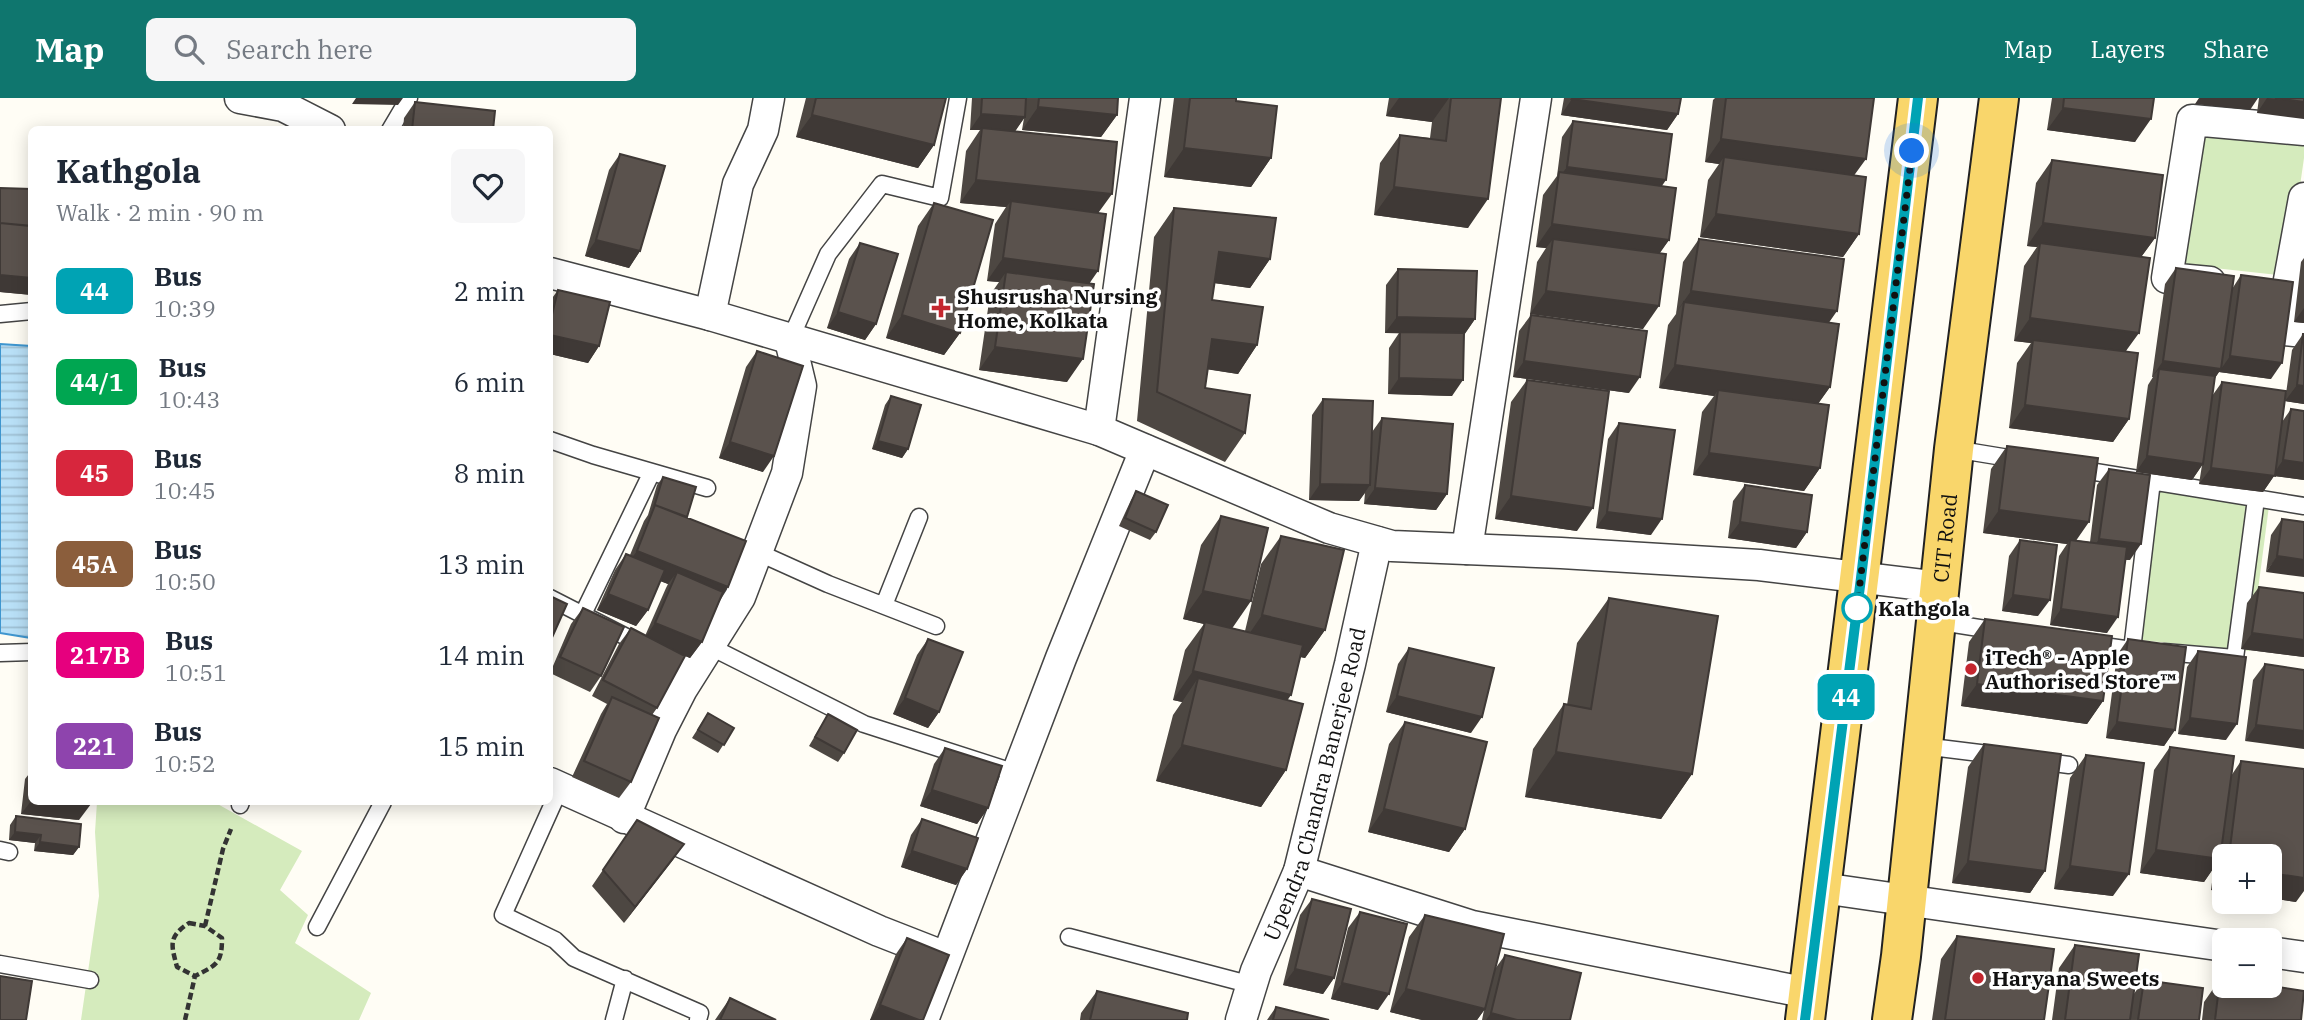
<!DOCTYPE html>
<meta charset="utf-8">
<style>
:root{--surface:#fff;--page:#f6f6f7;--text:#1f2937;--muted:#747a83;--accent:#0f766e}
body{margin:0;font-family:"IBM Plex Serif",serif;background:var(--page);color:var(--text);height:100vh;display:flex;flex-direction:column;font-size:26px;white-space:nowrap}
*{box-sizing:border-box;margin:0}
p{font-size:23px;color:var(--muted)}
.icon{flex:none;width:38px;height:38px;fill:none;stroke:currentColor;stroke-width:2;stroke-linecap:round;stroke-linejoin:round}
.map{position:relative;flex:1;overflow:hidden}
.side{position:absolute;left:28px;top:28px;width:525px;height:679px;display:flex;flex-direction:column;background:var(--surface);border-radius:10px;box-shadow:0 4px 18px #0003}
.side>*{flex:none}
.badge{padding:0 14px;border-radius:10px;font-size:24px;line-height:46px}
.controls{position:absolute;left:2212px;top:746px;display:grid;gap:14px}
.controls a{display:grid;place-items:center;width:70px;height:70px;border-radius:10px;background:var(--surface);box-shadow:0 4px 18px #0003;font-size:35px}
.you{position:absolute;width:35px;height:35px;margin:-18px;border:5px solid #fff;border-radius:50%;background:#1a73e8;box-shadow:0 0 0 10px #1a73e833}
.map>.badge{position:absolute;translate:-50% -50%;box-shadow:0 0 0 4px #fff}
.round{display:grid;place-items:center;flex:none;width:74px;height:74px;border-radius:10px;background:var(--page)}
.headline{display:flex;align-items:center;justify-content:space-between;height:119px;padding:0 28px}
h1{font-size:33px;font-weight:700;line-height:52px}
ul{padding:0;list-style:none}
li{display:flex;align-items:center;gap:21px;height:91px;padding:0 28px}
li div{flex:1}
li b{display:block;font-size:26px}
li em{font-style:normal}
li .badge{min-width:77px;font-weight:700;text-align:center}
header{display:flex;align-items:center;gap:42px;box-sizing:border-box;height:98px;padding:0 35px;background:var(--accent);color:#fff}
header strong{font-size:33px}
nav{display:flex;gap:38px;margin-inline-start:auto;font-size:24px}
.search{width:490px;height:63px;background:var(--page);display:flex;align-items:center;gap:18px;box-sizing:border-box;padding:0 24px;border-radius:10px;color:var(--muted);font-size:26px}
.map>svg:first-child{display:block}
.park{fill:#d5ebbd}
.water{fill:url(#water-rules);stroke:#3f96cf;stroke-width:2}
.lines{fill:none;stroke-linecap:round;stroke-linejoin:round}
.service-casing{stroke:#444;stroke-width:19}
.minor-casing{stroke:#444;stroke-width:33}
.primary-casing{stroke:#222;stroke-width:42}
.path{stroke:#333;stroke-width:4.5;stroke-dasharray:7 3.5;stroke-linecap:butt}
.service{stroke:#fff;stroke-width:16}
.minor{stroke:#fff;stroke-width:30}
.primary{stroke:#f9d66b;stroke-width:38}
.wall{fill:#4d4742}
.shaded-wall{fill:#3f3936}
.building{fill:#5a524d;stroke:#3f3936;stroke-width:2}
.line-casing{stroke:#fff;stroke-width:16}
.line{stroke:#00a3b4;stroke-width:10}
.walk{stroke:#111;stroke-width:7;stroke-dasharray:0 12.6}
.poi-dot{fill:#c4262e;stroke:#fff;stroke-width:2.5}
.stop-dot{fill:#fff;stroke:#00a3b4;stroke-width:3.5}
.labels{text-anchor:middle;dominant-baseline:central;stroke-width:7;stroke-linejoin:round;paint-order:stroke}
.poi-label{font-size:21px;font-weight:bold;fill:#111;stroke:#fff;text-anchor:start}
.street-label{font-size:21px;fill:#111;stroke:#fff}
.stop-label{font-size:21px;font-weight:bold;fill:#111;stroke:#fff;text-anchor:start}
</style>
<header>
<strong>Map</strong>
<div class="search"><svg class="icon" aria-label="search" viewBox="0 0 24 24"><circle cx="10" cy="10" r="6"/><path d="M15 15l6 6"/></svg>Search here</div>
<nav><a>Map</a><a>Layers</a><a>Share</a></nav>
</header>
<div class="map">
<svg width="2304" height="922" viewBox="0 0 2304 922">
<defs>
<pattern id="water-rules" width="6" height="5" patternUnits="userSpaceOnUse" patternTransform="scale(1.75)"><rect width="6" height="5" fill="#b9e0f7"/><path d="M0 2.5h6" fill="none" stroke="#9ebfd3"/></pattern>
</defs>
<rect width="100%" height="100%" fill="#fffdf5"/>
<path class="park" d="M2198,26L2304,36V60L2287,178L2178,166Z
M2155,390L2269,408L2250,553L2140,542Z
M97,704H214L302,753L280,792L308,817L295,845L371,895L359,922H81L99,798L95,734Z"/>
<path class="water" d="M0,246L31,248V540L0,535Z"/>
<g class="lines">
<g class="service-casing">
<path id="service" d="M390,32L409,0
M0,216L32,213
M790,242L828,156L882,86L940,100L958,0
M550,342L593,357L707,390
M1954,351L2021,362
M2077,371L2304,408
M757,454L828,486L936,528
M550,500L644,548
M884,507L919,419
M582,518L652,374
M1935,523L1998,533
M2089,546L2132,552
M709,548L864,626L1016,675
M2142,553L2132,552L2152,383
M2164,554L2235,560L2256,401
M0,555L32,554
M1923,648L1996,657
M2039,663L2069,667
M560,690L503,817L555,842L574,860L700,915L698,922
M240,707L241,704
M0,752L9,754
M317,829L383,704
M1069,839L1252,887
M0,866L90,882
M614,922L625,881"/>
</g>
<g class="minor-casing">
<g id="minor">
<path d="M240,0L283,8L330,32"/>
<path d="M2304,100L2287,193L2285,232L2304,234"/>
<path d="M550,175L710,217L1099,332L1329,430L1392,448L1561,455L1759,467L1939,489"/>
<path d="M2210,184L2167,180L2192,22L2304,32"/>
<path d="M710,217L738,86L763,32L769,0"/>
<path d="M1099,332L1145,0"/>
<path d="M1467,451L1536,0"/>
<path d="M550,685L879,833L943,858"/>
<path d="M624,720L661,632L682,591L740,499L787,375L801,288L790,242"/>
<path d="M1299,773L1472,828L1808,895"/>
<path d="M1822,790L2224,848"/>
<path d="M2270,854L2304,859"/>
<path d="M923,922L1061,560L1145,352"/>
<path id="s1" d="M1241,922L1256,873L1299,773L1350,566L1377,444"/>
</g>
</g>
<g class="primary-casing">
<g id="primary">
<path d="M1805,922L1918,0"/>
<path id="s2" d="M1892,922L1901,858L1954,351L1999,0"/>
</g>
</g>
<path class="path" d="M189,825L205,828L222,840C222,865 217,867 195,878L177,869C171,846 168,839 189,825Z
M205,828L223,751L231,731
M185,922L195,878"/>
<use href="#service" class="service"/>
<use href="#minor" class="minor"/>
<use href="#primary" class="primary"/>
</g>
<path class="wall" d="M806,0H946L934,47L918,70L796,39Z
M972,0H1118L1117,17L1101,39L1022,32L1024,20L1014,34L1099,115L1090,185L1067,284L979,272L990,197L999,184L987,183L995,126L1006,109L960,105L966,53L980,32H970Z
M1174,0H1236V3L1271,60L1251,89L1164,79Z
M1389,0H1501L1468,130L1374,117L1380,65L1400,37L1430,40L1432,24L1386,18Z
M1564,0H1681L1678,16L1667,32L1561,17Z
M1715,0H1874L1854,77L1859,136L1843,159L1700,139L1708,82L1719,66L1705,64L1713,2Z
M2052,0H2154L2135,44L2047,32Z
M2259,0H2304L2257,15Z
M415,4L493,32H403L404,20Z
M1573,23L1662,88L1669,142L1659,155L1643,231L1530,216L1537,164L1546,150L1536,149L1543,97L1557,78L1562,39Z
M620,56L640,153L629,170L585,158L609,72Z
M2052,62L2155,140L2141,159L2126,254L2129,321L2113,344L2009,330L2017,265L2031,245L2014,243L2024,168L2037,149L2027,148L2036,85Z
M0,90L31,96L32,95V197L0,194Z
M934,105L960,235L944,257L886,240L918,128Z
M1174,110L1270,161L1250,190L1214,185L1212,202L1257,247L1238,276L1207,271L1205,290L1245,335L1225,364L1137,323L1154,139Z
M1699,141L1829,224L1830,289L1818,306L1820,370L1804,393L1693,377L1702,314L1714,298L1659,290L1668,227L1676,216L1683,164Z
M860,145L876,226L865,242L827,230L849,161Z
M2304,160V225L2294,224L2301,164Z
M2176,170L2232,191L2241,177L2271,281L2219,274L2215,280L2212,298L2222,284L2282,324L2291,311L2304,382L2274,378L2263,394L2199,386L2202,367L2192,382L2136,374L2148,287L2153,279H2152L2165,186Z
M1398,171L1475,221L1464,237L1452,298L1388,296L1389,250L1399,235H1385L1386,187Z
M558,192L599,248L588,265L550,256V203Z
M1531,217L1629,295L1513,279L1519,233Z
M2303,236H2304V306L2285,303L2292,252Z
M757,253L763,374L719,360L746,269Z
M1527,282L1577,433L1495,421L1511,304Z
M891,298L908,351L902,360L872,351L885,307Z
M1323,301L1372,334L1382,320L1447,396L1436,412L1364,406L1365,395L1359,403L1309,402L1312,317Z
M1619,325L1651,437L1596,430L1608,341Z
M2007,348L2076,442L2090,444L2097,387L2109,371L2130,462H2126L2107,535L2050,527L2059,458L2067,446L1983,435L1991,371Z
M663,379L687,419L721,500L702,544L690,560L683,557L657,610L652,617L631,684L619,700L572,679L601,616L607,606L592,598L619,546L631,530L645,538L666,490L668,486L660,483L648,512L636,528L597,512L615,472L626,456L630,457L644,423L648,417L657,387Z
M1745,387L1807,434L1796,450L1728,440L1733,403Z
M1136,393L1156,434L1150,442L1119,428L1131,402Z
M1221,418L1232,530L1245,533L1261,466L1281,438L1325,532L1305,560L1300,559L1287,602L1286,672L1261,709L1156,683L1173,617L1182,604L1173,602L1185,552L1204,526L1183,521L1201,447Z
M2282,421L2304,424L2266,474L2271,437Z
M2020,442L2038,518L2002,513L2009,458Z
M2259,489L2304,495V559L2241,551L2247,505Z
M1609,500L1692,676L1661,721L1525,699L1533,651L1564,606L1567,607L1577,545Z
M583,510L601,578L590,594L550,575L571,526Z
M1985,521L2103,603L2087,626L1961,608L1969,544Z
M928,541L939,614L928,630L893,616L917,557Z
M2128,541L2175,632L2164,648L2106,640L2117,557Z
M1409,550L1471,635L1386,614L1398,566Z
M2198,553L2226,642L2178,636L2187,569Z
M2265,566L2304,572L2245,643L2253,582Z
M708,615L734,630L718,655L692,640Z
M828,616L844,655L838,664L809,648Z
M1405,624L1465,731L1449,754L1368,734L1389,646Z
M1984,646L2045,773L2030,795L1952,785L1968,669Z
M2170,649L2231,678L2241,663L2296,804L2270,800V758H2224V794L2211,792L2214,769L2204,784L2140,775L2154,672Z
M945,650L988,710L977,726L920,708L934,666Z
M2086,657L2113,798L2054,791L2070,680Z
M32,672V704L79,722L21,716L25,681Z
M16,718L79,749L73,757L34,753L35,745L9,742L10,727Z
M922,721L967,771L956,787L901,769L911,737Z
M637,722L684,746L624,825L592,788Z
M1312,801L1334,880L1323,896L1283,887L1300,817Z
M1360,814L1378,912L1331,901L1348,830Z
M1425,817L1495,871L1505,857L1570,922H1482L1484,912L1477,922H1422L1390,914L1409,839Z
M1957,838L2044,922H1932L1941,861Z
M907,840L923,922H870L896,856Z
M2075,847L2133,897L2144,882L2199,922H2052L2059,870Z
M2220,881L2301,922H2202L2204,904Z
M1097,893L1187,922H1080L1081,915Z
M730,900L776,922H715Z
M1276,909L1329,922H1267Z"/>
<path class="shaded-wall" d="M356,0H403L398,7L352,6Z
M1399,0H1449L1432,24L1386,18Z
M2199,0H2258L2250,12L2195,6Z
M2267,0L2304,4V21L2257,15Z
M1572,1L1678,16L1667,32L1561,17Z
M1038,9L1117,17L1101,39L1022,32Z
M2063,10L2151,21L2135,44L2047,32Z
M981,16L1025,19L1014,35L982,30L980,32H970Z
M812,17L934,47L918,70L796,39Z
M1721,41L1866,61L1850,83L1724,59L1719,66L1705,64Z
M1184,50L1271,60L1251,89L1164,79Z
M1567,69L1666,82L1655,98L1558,81Z
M976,82L1112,96L1096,118L1011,103L1006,109L960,105Z
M1394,89L1488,101L1468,130L1374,117Z
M1716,116L1859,136L1843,159L1700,139Z
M2043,125L2155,140L2139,162L2040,145L2037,149L2027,148Z
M1552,126L1669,142L1653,165L1553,141L1546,150L1536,149Z
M596,142L640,153L629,170L585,158Z
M1219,154L1270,161L1250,190L1199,183Z
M1003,160L1098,173L1082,196L1006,174L999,184L987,183Z
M0,177L32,180V197L0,194Z
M1546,193L1659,208L1643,231L1530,216Z
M1691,193L1837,213L1821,236L1684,204L1675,216Z
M2304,210V225L2294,224Z
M838,214L876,226L865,242L827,230Z
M902,217L960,235L944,257L886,240Z
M1397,219L1475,221L1464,237L1385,235Z
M2030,220L2139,235L2123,257L2033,242L2031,245L2014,243Z
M550,237L599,248L588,265L550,256Z
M1212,241L1257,247L1238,276L1192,269Z
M995,249L1083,261L1067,284L979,272Z
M2230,258L2282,265L2271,281L2219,274Z
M1524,263L1640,279L1629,295L1513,279Z
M2163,263L2221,271L2210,287L2159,271L2152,279Z
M1675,267L1830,289L1814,311L1718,292L1714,298L1659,290Z
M1399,280L1463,282L1452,298L1388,296Z
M2297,287L2304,288V306L2285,303Z
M2025,307L2129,321L2113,344L2009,330Z
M878,343L908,351L902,360L872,351Z
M730,344L774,358L763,374L719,360Z
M1709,355L1820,370L1804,393L1693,377Z
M2147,358L2203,366L2192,382L2136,374Z
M2283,362L2304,365V382L2274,378L2263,394L2199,386L2211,370L2272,378Z
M1320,386L1370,387L1359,403L1309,402Z
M1375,390L1447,396L1436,412L1364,406Z
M1511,398L1593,410L1577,433L1495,421Z
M1999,412L2089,424L2073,447L2070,442L2067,446L1983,435Z
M1607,414L1662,421L1651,437L1596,430Z
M1740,424L1807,434L1796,450L1728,440Z
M2099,441L2141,446L2130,462L2088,457Z
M637,453L728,489L717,505L677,474L668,486L625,469Z
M2277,458L2304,462V479L2266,474Z
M1203,493L1251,503L1231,532L1205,524L1204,526L1183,521Z
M608,496L648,512L636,528L597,512Z
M2013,497L2050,502L2038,518L2002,513Z
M2061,511L2118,519L2107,535L2050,527Z
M1262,517L1325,532L1305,560L1243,545Z
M655,525L702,544L690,560L644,541Z
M2252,535L2304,542V559L2241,551Z
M1193,573L1291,597L1271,626L1198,580L1182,604L1173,602Z
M1977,586L2103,603L2087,626L1961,608Z
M1397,598L1482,619L1471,635L1386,614Z
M905,600L939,614L928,630L893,616Z
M2190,620L2237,626L2226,642L2178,636Z
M2117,624L2175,632L2164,648L2106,640Z
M2256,627L2304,633V651L2245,643Z
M1182,647L1286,672L1261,709L1156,683Z
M1556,654L1692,676L1661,721L1525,699Z
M932,692L988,710L977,726L920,708Z
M32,702V704H62L91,706L79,722L21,716Z
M1384,711L1465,731L1449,754L1368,734Z
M15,734L41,737L35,745L9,742Z
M40,744L79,749L73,757L34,753Z
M684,746L673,762L624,825L635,809Z
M2156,752L2220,761L2204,784L2140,775Z
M912,753L967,771L956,787L901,769Z
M1968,763L2045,773L2030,795L1952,785Z
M2070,768L2129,776L2113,798L2054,791Z
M2224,774V794L2211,792Z
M2270,775L2304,780V793L2296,804L2270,800Z
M1295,871L1334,880L1323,896L1283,887Z
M1342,885L1389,896L1378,912L1331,901Z
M1406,891L1485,911L1477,922H1422L1390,914Z
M880,907L919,922H870Z
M1491,915L1517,922H1486Z"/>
<path class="building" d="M816,0H946L934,47L812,17Z
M982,0H1026L1025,19L981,16Z
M1039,0H1118L1117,17L1038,9Z
M1190,0H1236V3L1277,8L1271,60L1184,50Z
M1451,0H1501L1488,101L1394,89L1400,37L1446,43Z
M1573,0H1681L1678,16L1572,1Z
M1726,0H1874L1866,61L1721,41Z
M2064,0H2154L2151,21L2063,10Z
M2275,0H2304V4Z
M415,4L495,13L493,32H412Z
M1573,23L1672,36L1666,82L1567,69Z
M982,30L1117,44L1112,96L976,82Z
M620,56L665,68L640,153L596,142Z
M1724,59L1866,79L1859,136L1716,116Z
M2052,62L2163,77L2155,140L2043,125Z
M1559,74L1676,90L1669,142L1552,126Z
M0,90L31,91L29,128L0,125Z
M1011,103L1106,116L1098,173L1003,160Z
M934,105L993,122L960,235L902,217Z
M1174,110L1276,120L1270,161L1219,154L1212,202L1263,209L1257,247L1212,241L1205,290L1250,297L1245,335L1157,294Z
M0,125L32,128V180L0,177Z
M1553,141L1666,156L1659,208L1546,193Z
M1699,141L1844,161L1837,213L1691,193Z
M860,145L898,156L876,226L838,214Z
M2040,145L2150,160L2139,235L2030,220Z
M2176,170L2234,178L2221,271L2163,263Z
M1398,171L1477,173L1475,221L1397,219Z
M1006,174L1094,186L1083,261L995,249Z
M2241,177L2293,184L2282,265L2230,258Z
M558,192L610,204L599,248L550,237V225Z
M1684,204L1839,226L1830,289L1675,267Z
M1531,217L1647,233L1640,279L1524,263Z
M1400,234L1464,235L1463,282L1399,280Z
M2303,236H2304V288L2297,287Z
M2033,242L2138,255L2129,321L2025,307Z
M757,253L803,268L774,358L730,344Z
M2159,271L2215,278L2203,366L2147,358Z
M1527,282L1609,293L1593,410L1511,398Z
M2222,284L2286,293L2275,378L2211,370Z
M1718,292L1829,307L1820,370L1709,355Z
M891,298L921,307L908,351L878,343Z
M1323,301L1373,303L1370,387L1320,386Z
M2291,311L2304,313V365L2283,362Z
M1382,320L1453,326L1447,396L1375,390Z
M1619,325L1675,332L1662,421L1607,414Z
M2007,348L2098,360L2089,424L1999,412Z
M2109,371L2150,377L2141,446L2099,441Z
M663,379L696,389L687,419L655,407L654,409Z
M1745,387L1812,397L1807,434L1740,424Z
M1136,393L1168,407L1156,434L1125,420Z
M655,407L746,443L728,489L637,453Z
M1221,418L1268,430L1251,503L1203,493Z
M2282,421L2304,424V462L2277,458Z
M1281,438L1344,452L1325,532L1262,517Z
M2020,442L2057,447L2050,502L2013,497Z
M2070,442L2127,449L2118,519L2061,511Z
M626,456L665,472L648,512L608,496Z
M677,474L723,494L702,544L655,525Z
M2259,489L2304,495V542L2252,535Z
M550,498L567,506L550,544Z
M1609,500L1718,518L1692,676L1556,654L1564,606L1591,611Z
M583,510L624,529L601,578L560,559Z
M1985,521L2112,538L2103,603L1977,586Z
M1205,524L1303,547L1291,597L1193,573Z
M631,530L685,558L657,610L603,582Z
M928,541L963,554L939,614L905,600Z
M2128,541L2186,549L2175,632L2117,624Z
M1409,550L1494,570L1482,619L1397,598Z
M2198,553L2246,559L2237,626L2190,620Z
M2265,566L2304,572V633L2256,627Z
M1198,580L1303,606L1286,672L1182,647Z
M612,599L659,620L631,684L584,663Z
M708,615L734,630L724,647L698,632Z
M828,616L857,632L844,655L815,639Z
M1405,624L1487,644L1465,731L1384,711Z
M1984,646L2061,656L2045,773L1968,763Z
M2170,649L2234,658L2220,761L2156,752Z
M945,650L1002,668L988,710L932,692Z
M2086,657L2144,665L2129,776L2070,768Z
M2241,663L2304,671V780L2270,775V758H2229Z
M62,704H91V706Z
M16,718L81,726L79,749L40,744L41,737L15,734Z
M922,721L978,740L967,771L912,753Z
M637,722L684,746L635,809L603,772Z
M1312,801L1351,811L1334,880L1295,871Z
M1360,814L1407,826L1389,896L1342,885Z
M1425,817L1504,836L1485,911L1406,891Z
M1957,838L2054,851L2044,922H1945Z
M907,840L949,857L923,922H919L880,907Z
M2075,847L2139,856L2130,922H2065Z
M1505,857L1581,875L1570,922H1517L1491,915Z
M0,878L32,883L26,922H0Z
M2220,881L2224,882V887H2265L2304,893L2301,922H2215Z
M2144,882L2203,890L2199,922H2138Z
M1097,893L1188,915L1187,922H1090Z
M730,900L776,922H720Z
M1276,909L1329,922H1273Z"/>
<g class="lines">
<g class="line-casing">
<path id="line" d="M1805,922L1861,480L1918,0"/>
</g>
<use href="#line" class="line"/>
<path class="walk" d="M1857,510L1912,53"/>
</g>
<g class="poi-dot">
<path d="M937.5 199.5h7v7h7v7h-7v7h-7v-7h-7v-7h7z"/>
<circle cx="1971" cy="571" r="7"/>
<circle cx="1978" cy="880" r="7"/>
</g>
<circle class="stop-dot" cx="1857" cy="510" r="14"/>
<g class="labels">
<g class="poi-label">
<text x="957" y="198">Shusrusha Nursing<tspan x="957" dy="24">Home, Kolkata</tspan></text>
<text x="1985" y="559">iTech® - Apple<tspan x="1985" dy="24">Authorised Store™</tspan></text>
<text x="1992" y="880">Haryana Sweets</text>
</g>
<g class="street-label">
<text stroke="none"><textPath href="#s2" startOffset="485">CIT Road</textPath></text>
<text stroke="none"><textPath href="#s1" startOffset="248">Upendra Chandra Banerjee Road</textPath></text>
</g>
<g class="stop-label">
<text x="1878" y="510">Kathgola</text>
</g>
</g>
</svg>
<div class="controls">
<a>+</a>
<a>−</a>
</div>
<div class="you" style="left:1912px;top:53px"></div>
<b class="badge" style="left:1846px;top:599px;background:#00a3b4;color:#fff">44</b>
<section class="side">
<div class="headline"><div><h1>Kathgola</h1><p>Walk · 2 min · 90 m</p></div><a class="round"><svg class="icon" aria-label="heart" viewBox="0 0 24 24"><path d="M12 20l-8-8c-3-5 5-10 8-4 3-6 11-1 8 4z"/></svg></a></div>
<ul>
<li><span class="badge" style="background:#00a3b4;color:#fff">44</span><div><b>Bus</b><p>10:39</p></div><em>2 min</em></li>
<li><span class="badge" style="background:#00a651;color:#fff">44/1</span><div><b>Bus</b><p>10:43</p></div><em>6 min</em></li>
<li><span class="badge" style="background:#d7263d;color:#fff">45</span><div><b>Bus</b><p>10:45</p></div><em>8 min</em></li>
<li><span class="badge" style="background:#8b5e3c;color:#fff">45A</span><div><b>Bus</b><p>10:50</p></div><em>13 min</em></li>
<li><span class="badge" style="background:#e6007e;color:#fff">217B</span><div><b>Bus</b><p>10:51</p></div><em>14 min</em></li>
<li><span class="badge" style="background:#8e44ad;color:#fff">221</span><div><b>Bus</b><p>10:52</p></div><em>15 min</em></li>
</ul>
</section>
</div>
